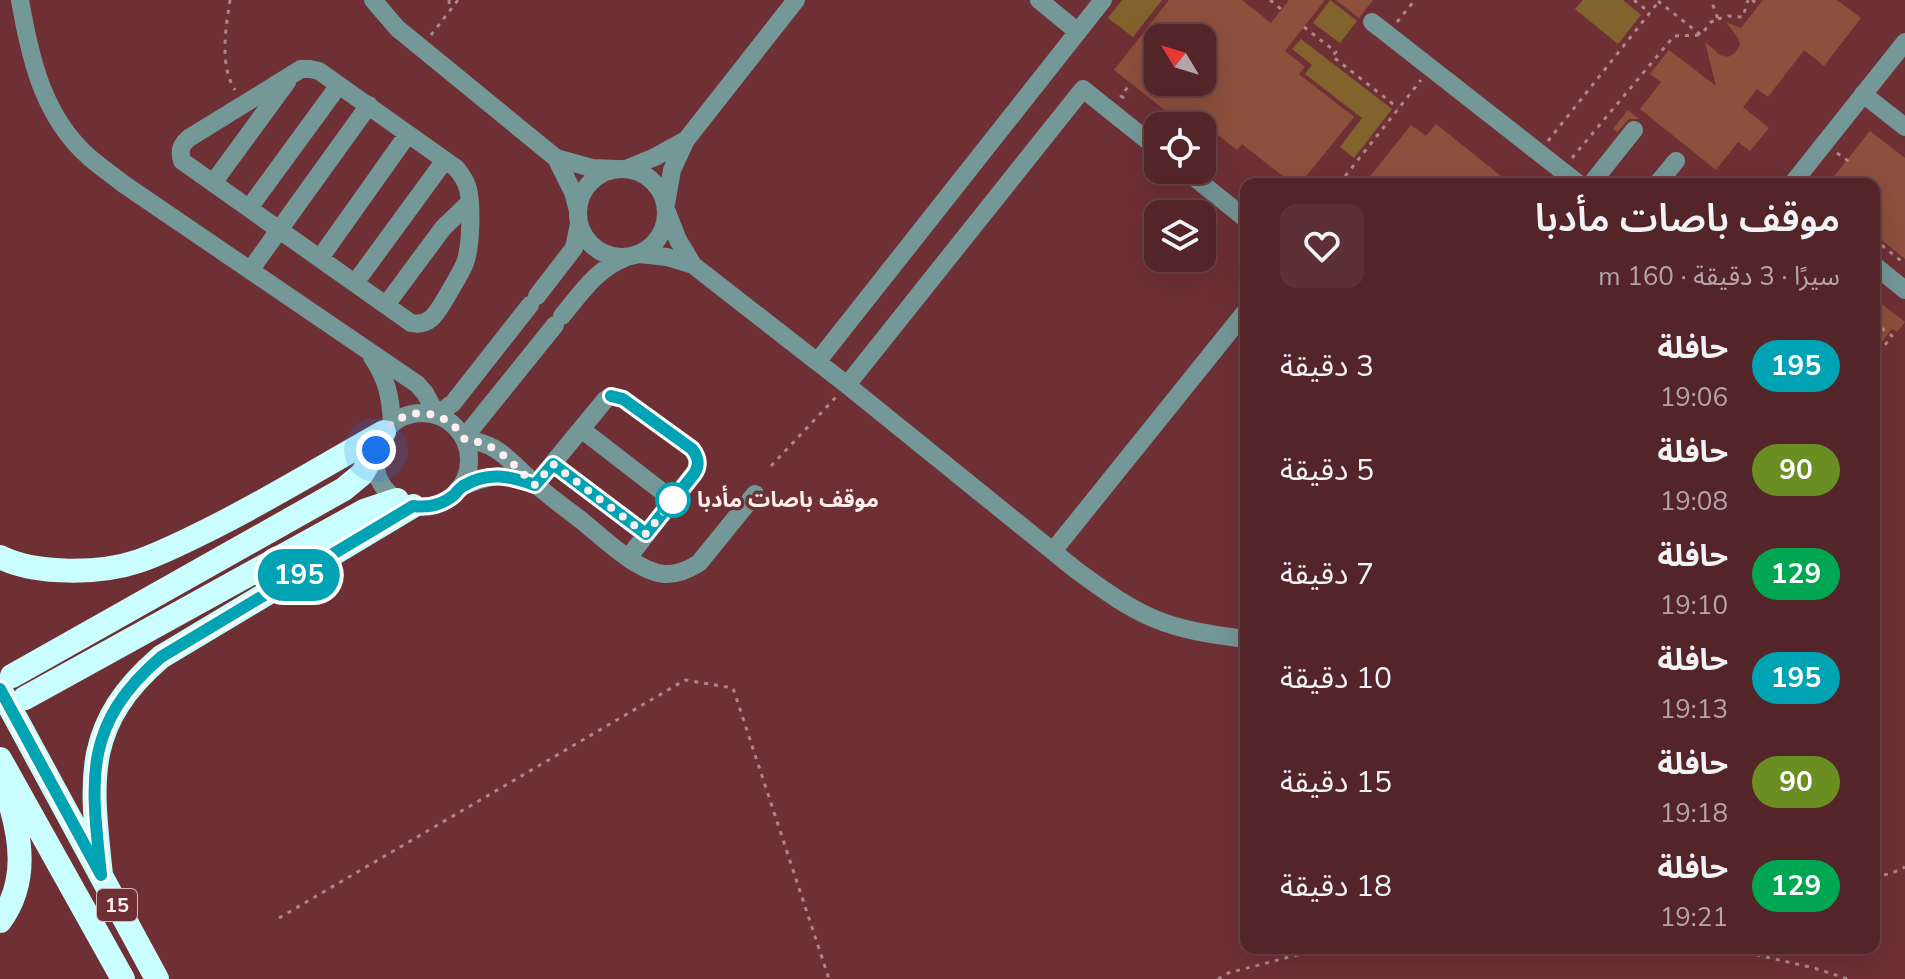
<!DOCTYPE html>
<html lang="ar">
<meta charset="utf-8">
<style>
:root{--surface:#532428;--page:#5c3034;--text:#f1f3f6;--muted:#b5a4a8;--line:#694145}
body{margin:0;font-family:"Nunito Sans","Noto Sans Arabic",sans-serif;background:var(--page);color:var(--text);direction:rtl;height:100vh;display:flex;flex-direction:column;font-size:30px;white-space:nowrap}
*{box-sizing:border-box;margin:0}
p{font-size:26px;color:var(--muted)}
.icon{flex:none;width:44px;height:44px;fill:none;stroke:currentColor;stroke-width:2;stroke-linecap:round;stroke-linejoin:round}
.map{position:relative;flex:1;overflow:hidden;direction:ltr}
.drawer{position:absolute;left:1240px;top:178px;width:640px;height:776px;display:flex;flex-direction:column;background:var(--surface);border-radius:16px;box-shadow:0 8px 32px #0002,0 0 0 2px var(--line);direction:rtl}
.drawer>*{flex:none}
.badge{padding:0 16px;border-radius:26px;font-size:28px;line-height:52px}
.needle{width:52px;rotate:308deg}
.tools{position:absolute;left:1144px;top:24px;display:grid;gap:16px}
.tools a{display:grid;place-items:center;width:72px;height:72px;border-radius:16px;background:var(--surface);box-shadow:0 8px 32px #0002,0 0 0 2px var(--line);font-size:40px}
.you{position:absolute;width:40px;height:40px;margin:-20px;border:6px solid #fff;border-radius:50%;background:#1a73e8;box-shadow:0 0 0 12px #1a73e833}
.map>.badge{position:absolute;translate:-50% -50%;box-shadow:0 0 0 4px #fff}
.round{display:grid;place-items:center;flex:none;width:84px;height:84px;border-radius:16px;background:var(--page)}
.headline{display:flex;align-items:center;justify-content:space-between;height:136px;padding:0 40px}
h1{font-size:38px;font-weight:600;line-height:60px}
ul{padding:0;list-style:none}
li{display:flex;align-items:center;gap:24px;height:104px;padding:0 40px}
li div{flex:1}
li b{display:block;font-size:30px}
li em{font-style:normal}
li .badge{min-width:88px;font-weight:700;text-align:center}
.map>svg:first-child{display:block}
.green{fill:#82622d}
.building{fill:#8d503d;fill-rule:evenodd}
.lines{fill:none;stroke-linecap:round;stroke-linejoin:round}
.path{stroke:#af8587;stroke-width:3;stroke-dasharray:4 6;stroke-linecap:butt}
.minor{stroke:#749798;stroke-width:18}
.highway{stroke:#cafefe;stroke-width:24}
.line-casing{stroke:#fff;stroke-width:18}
.line{stroke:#00a3b4;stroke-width:12}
.walk{stroke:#feeeee;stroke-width:8;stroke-dasharray:0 14.4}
.stop-dot{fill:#fff;stroke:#00a3b4;stroke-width:4}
.labels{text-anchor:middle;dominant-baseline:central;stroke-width:7;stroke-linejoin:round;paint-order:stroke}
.shield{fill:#6f3035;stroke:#d3b5b6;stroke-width:2}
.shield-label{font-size:20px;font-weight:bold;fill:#feeeee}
.stop-label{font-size:22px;font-weight:bold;fill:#feeeee;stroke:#6f3035;text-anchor:start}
</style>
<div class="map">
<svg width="1905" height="979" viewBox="0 0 1905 979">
<rect width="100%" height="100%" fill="#6f3035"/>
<path class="green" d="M1122,0H1162L1133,37L1108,18Z
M1330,0L1357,21L1340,43L1313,23Z
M1583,0H1623L1641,15L1618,44L1575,9Z
M1301,39L1392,109L1354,158L1340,147L1362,118L1305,74L1312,65L1292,49Z"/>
<path class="building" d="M1169,0H1242L1271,23L1289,0H1325L1285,51L1305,67L1299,74L1354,117L1300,184H1293L1242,144L1237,150L1209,128L1202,138V126H1185L1114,70ZM1158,38H1202V82H1158Z
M1336,0H1373L1359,18Z
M1763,0H1837L1861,18L1824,66L1804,50L1768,97L1757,89L1743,107L1769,128L1750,151L1738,142L1716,170L1640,109L1661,82L1650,74L1669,50L1716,86L1705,42L1720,55L1728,57L1735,53L1740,45L1738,38L1726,22L1741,28Z
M1628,110L1639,119H1629L1617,132L1613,129Z
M1436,124L1511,184H1364L1411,125L1426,136Z
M1870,131L1905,158V259L1874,234V184H1828Z
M1874,298L1905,322L1897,332L1892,329L1874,352Z"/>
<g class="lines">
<path class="path" d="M230,0C226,27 219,65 235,90
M449,0L450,10
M1270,0L1281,9
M1634,0L1649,12
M1752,0L1759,5
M1658,1L1701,35L1711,22L1718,19L1711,0
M1718,19L1728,16L1743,17L1748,0
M1397,22L1415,0
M1304,27L1336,52L1332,56L1398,108
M431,35L458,0
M1124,98L1121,96L1131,83
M1178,126L1181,122
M1548,141L1660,0
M1837,153L1851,163
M1572,158L1674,36L1701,35
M1339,184L1421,80
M1874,239L1905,264
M1874,322L1892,336L1874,359
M771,466L837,396
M1874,876L1890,874L1905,867
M279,918L685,680L733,688L829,979
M1727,948L1814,968L1848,979
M1218,979L1228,973L1324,948"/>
<path class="minor" d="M20,0C30,58 43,117 90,158C101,167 113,176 125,185L417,384L425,393L437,415L453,403L530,305
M373,0L397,28L556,158L592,168L617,169
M1039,0L1078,32
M1372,22L1579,184
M301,69H310L319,71L456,168C461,174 466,181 468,189C472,206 471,247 465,263C460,275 453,285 447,296C437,312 431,327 411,323L182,161C179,150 181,145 189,138Z
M1863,94L1905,127
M556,158L573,192L578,211
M578 213a44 44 0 1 1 88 0a44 44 0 1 1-88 0Z
M626,169L655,157L686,140
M1185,170L1246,219
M213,183L287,82
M1591,184L1634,130
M1657,184L1676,161
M1792,184L1905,42
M666,204L672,170L686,140L796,0
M249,208L339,85
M667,212L678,240L693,265L847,385L1076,570C1101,588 1126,607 1155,619C1183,631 1216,635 1246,639
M640,254L667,257L693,265
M320,258L408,134
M1874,265L1905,290
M251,269L369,105
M355,283L445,160
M537,296L574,248L579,224
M386,305L443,228L469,203
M562,316C581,293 597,268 627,257
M555,325L472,428L465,440C498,442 509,461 532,481C547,495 564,507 581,520C602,537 636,571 664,574C677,575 688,570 699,563L755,494
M372,357C387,378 391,399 392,424
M817,362L1103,0
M847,385L1083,89L1158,149
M375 460a47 47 0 1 1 94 0a47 47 0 1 1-94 0Z
M581,429L673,500
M553,464L646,534
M535,485L605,400L611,396L623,399L692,449L697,458V469L628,558
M461,487C488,476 500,472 529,482
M1053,551L1246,311"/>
<path class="highway" d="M0,557C36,575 101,574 139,561C162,553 184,542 206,531C267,501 325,465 384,432
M12,676L344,489L362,474L376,450
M0,689L157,979
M25,698L364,511L397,500
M0,759L123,979
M101,875C91,780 82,725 161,657L413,506
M0,921C29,882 21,836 7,793"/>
</g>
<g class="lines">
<g class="line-casing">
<path id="line" d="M0,689L101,875C91,780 82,725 161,657L413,506C428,508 442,505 454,495C457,491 459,489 463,486C488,471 510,476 535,485L553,464L646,534L694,474C700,465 699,458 692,449L623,399L611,396"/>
</g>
<use href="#line" class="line"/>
<path class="walk" d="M376,450C388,405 443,401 465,440C497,442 512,464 535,485L553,464L646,534L673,500"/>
</g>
<circle class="stop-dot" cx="673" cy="500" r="16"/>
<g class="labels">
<rect class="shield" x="97" y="889" width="40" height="32" rx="6"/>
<g class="shield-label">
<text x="117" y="905">15</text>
</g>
<g class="stop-label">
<text x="697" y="500">موقف باصات مأدبا</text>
</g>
</g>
</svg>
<div class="tools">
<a><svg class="needle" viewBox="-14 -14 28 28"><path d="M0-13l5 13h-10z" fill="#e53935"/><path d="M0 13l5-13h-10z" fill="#b5a4a8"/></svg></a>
<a><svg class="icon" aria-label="locate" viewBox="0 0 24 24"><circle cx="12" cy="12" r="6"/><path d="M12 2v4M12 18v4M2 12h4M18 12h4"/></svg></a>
<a><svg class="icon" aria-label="layers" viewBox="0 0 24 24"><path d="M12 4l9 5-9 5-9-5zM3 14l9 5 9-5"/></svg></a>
</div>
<div class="you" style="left:376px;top:450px"></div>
<b class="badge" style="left:299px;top:575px;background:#00a3b4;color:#fff">195</b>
<section class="drawer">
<div class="headline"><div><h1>موقف باصات مأدبا</h1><p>سيرًا · 3 دقيقة · 160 m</p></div><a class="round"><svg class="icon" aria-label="heart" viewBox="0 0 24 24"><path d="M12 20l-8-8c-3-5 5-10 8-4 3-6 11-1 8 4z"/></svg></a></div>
<ul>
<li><span class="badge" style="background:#00a3b4;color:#fff">195</span><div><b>حافلة</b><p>19:06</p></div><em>3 دقيقة</em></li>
<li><span class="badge" style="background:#6b8e23;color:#fff">90</span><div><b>حافلة</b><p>19:08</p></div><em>5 دقيقة</em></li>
<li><span class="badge" style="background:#00a651;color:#fff">129</span><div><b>حافلة</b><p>19:10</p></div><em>7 دقيقة</em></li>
<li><span class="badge" style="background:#00a3b4;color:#fff">195</span><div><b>حافلة</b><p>19:13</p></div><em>10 دقيقة</em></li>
<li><span class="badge" style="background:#6b8e23;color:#fff">90</span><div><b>حافلة</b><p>19:18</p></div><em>15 دقيقة</em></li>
<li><span class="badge" style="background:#00a651;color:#fff">129</span><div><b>حافلة</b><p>19:21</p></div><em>18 دقيقة</em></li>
</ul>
</section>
</div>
